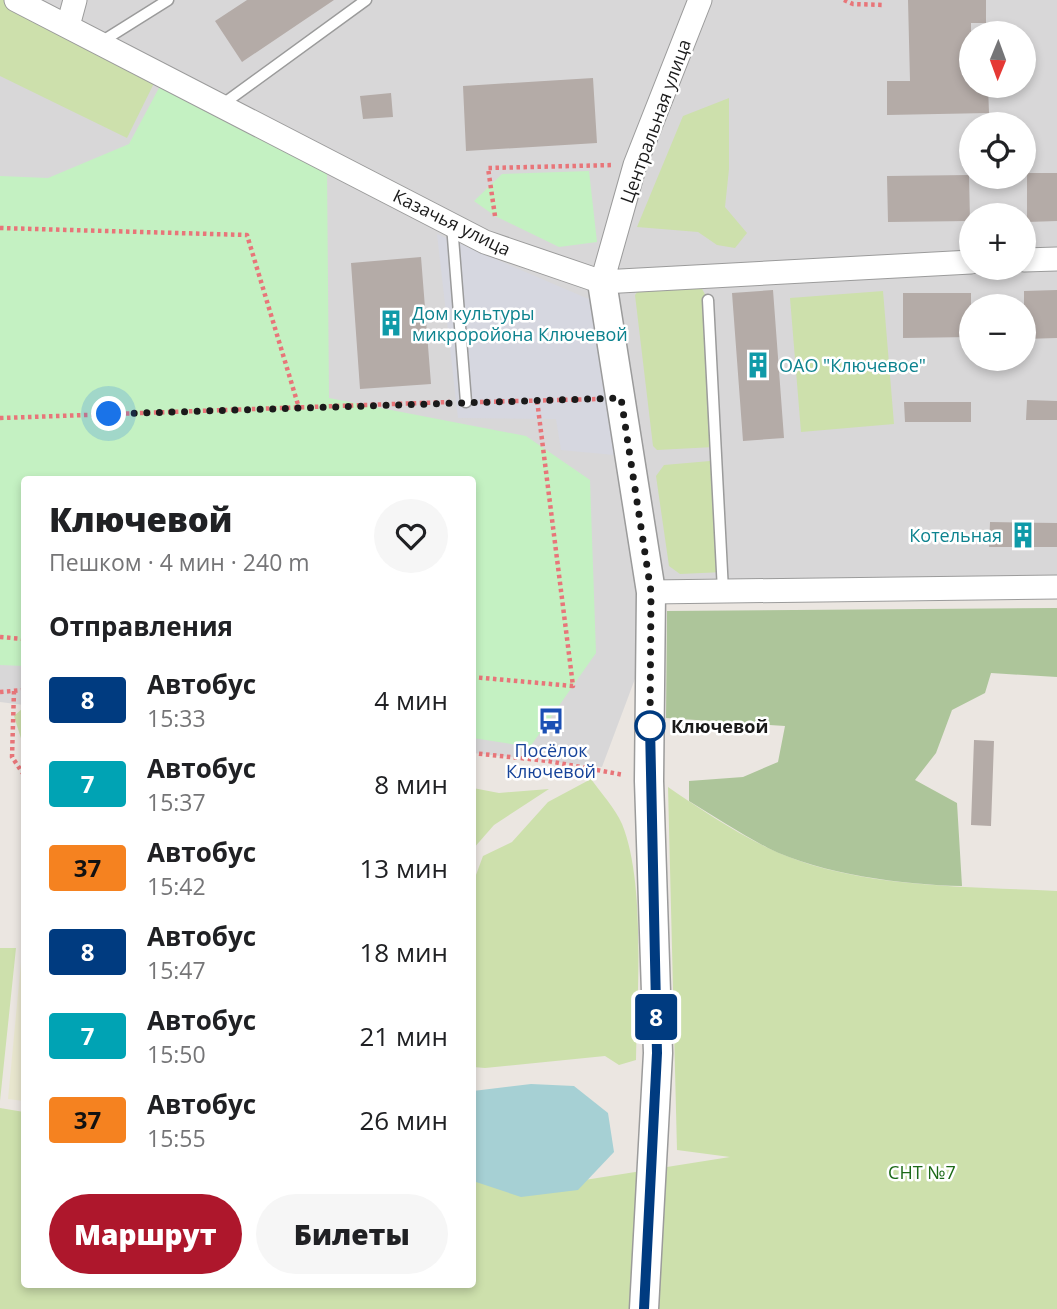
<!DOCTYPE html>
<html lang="ru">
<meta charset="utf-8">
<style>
:root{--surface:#fff;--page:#f6f6f6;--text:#202124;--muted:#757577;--accent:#ae172c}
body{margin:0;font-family:"Open Sans",sans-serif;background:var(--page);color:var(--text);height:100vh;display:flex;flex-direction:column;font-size:26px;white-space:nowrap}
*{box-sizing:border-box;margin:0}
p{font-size:23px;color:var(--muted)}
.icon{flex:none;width:38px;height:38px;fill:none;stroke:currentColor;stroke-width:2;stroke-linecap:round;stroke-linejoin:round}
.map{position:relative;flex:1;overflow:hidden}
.sheet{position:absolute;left:21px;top:476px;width:455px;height:812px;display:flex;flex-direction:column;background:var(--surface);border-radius:7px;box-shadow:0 4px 10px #0003}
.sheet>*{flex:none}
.badge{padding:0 14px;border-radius:5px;font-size:24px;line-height:46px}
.needle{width:46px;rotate:181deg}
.tools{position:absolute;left:959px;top:21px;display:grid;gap:14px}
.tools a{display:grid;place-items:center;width:77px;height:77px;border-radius:50%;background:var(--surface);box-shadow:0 4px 10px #0003;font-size:35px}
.you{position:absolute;width:35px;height:35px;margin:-18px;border:5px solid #fff;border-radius:50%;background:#1a73e8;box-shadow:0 0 0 10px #1a73e833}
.map>.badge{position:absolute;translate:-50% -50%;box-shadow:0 0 0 4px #fff}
h2{padding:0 28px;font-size:26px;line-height:63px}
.round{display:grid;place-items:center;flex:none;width:74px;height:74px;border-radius:37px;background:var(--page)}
.summary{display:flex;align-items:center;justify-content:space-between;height:119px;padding:0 28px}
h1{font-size:33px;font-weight:800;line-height:52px}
.cta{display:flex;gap:14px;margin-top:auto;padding:14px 28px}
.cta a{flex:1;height:80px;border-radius:42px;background:var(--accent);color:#fff;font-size:28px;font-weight:800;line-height:80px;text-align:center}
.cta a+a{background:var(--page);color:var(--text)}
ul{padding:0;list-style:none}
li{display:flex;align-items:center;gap:21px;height:84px;padding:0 28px}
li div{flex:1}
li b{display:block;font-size:26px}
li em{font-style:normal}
li .badge{min-width:77px;font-weight:700;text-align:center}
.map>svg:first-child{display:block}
.residential{fill:#d8d7d8;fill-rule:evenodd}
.farmland{fill:#e8e6ce}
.grass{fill:#cde0ac}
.forest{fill:#adc59a}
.park{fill:#c4f1c2}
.plaza{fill:#d6d7e0}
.water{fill:#a6d0d4}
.building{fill:#b4aba7}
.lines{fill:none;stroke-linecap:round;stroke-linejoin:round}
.service-casing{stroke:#9b9b9b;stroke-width:13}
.minor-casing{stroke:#9b9b9b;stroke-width:25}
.tertiary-casing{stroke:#9b9b9b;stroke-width:31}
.path{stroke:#e87579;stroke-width:4.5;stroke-dasharray:3.5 3.5;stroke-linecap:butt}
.service{stroke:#fff;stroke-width:10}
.minor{stroke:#fff;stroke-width:23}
.tertiary{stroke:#fff;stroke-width:28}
.line-casing{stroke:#fff;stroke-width:16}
.line{stroke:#003b80;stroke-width:10}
.walk{stroke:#1a1a1a;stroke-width:7;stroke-dasharray:0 12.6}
.stop-dot{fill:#fff;stroke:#003b80;stroke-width:3.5}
.labels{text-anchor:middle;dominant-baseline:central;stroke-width:5;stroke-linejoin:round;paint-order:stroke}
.street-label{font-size:18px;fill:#1a1a1a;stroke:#fff}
.culture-label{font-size:18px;fill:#0d838f;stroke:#fff;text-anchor:start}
.stop-label{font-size:18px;font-weight:bold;fill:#1a1a1a;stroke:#fff;text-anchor:start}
.transit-label{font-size:18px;fill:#164399;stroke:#fff}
.park-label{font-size:18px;fill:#1c6917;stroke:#fff}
</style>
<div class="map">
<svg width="1057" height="1309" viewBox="0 0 1057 1309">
<rect width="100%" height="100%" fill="#ebe6e1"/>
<path class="residential" d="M0,0H1057V587L663,604L602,767L473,753L472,480H24V705L0,702ZM971,33H1024V86H971ZM971,124H1024V177H971ZM971,215H1024V268H971ZM971,306H1024V359H971Z"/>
<path class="farmland" d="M24,931V1101L8,1099Z"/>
<path class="grass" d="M0,0H15L160,71L127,138L0,76Z
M729,98V169L725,207L747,233L735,248L717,245L698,232L637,227L683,116Z
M700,285L708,300L714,447L657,450L653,446L635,295L642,286Z
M883,291L894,424L801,432L790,298Z
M710,461L721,469L728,567L724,572L680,574L669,566L656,476L664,465Z
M24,707V748L14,716Z
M591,779C601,793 615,808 622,824C646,883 637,994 636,1060L619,1065L605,1056L485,1068L473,1067V883L483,856L512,842L548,802Z
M668,787C700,809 733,831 768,848C853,889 965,886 1057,891V1309H0V1108L24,1112V1284H472L473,1171L572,1182L730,1157L677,1150Z
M473,788L499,793L549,789L494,825L473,849Z
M0,948H16L0,1101Z"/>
<path class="forest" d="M1057,608V677L991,673L985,693L952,710L936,753L915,780L957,803L962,886C905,885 820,874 768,848C741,834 715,817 689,801V781L743,777L778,762L785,726L666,718L667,611Z"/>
<path class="park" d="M160,86L327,168L329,398L526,436L590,480L596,653L530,747L473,738L472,480H24V666L0,665V176L48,178L129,144Z
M589,171L597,242L559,247L495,216L474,201L502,174Z"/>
<path class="plaza" d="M437,234L598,303L614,455L561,450L556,419L458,418Z"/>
<path class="water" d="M531,1084L574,1086L608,1113L614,1152L578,1190L521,1197L473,1181V1091Z"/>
<path class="building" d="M247,0H334L242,62L215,21Z
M908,0H986V23H971V86H988L989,113L887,115V81H910Z
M593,78L597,143L466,151L463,86Z
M391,93L393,117L363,119L360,96Z
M1027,173H1057V221L1027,222Z
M969,175L970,221L888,222L887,176Z
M421,257L431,384L360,389L351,263Z
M773,290L784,438L743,441L732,293Z
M1057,290V338L1024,339V291Z
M903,293H971V337L903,338Z
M1027,400L1057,401V420H1026Z
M904,402H971V422H905Z
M990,522L1057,523V547H989Z
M974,740L994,741L991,826L971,825Z"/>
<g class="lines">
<g class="service-casing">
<path id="service" d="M101,42L168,0
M223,104L366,0
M452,225L466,402
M708,300L723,591"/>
</g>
<g class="minor-casing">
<path id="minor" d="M16,0L485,242L602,282L971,262
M68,26L75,0
M1024,260L1057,259
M602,282L635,165L700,0
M651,592L1057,587"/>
</g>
<g class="tertiary-casing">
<path id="tertiary" d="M602,282L651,592L649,781L658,1053L644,1309"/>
</g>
<path class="path" d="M844,0L853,4L885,5
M495,216L488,168L613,165
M0,228L247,235L299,408
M480,402L597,399
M0,418L450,402
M0,637L24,639
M472,677L573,686L537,400
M14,691L12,757L24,775
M0,692L24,690
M472,753L548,761L624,775"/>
<use href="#service" class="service"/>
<use href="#minor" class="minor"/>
<use href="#tertiary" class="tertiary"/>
</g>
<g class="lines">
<g class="line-casing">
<path id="line" d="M644,1309L657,1053L650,726"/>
</g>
<use href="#line" class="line"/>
<path class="walk" d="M109,414L621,398L651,592L650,726"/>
</g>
<defs>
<g id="building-bare" transform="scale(2.1)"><path d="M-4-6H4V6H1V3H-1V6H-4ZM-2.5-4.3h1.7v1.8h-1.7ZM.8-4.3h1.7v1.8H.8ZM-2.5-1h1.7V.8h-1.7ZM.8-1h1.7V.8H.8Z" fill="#0f9aa8" stroke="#fff" stroke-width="2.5" paint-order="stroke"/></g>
<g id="bus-bare" transform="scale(2.1)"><path d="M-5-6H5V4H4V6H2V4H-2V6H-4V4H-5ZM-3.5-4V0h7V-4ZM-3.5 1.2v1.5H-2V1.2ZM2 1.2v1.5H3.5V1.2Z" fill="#1a4fb4" stroke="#fff" stroke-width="2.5" paint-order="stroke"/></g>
</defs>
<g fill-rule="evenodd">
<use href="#building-bare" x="391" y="323"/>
<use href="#building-bare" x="758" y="365"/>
<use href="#building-bare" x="1023" y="535"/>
<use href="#bus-bare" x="551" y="721"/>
</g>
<circle class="stop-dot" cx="650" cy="726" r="14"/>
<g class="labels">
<g class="street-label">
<text transform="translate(655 121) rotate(-70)">Центральная улица</text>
<text transform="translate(452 222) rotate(26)">Казачья улица</text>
</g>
<g class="culture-label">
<text x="412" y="313">Дом культуры<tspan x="412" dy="21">микроройона Ключевой</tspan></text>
<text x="779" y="365">ОАО "Ключевое"</text>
<text x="1002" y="535" text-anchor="end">Котельная</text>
</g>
<g class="stop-label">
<text x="671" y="726">Ключевой</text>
</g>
<g class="transit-label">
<text x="551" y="750">Посёлок<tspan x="551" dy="21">Ключевой</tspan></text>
</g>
<g class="park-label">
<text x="922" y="1172">СНТ №7</text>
</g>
</g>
</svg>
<div class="tools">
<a><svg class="needle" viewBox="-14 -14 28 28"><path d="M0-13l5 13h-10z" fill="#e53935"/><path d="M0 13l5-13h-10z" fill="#757577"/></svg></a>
<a><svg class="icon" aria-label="locate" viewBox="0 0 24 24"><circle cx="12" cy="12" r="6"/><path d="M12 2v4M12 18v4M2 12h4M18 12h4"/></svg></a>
<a>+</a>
<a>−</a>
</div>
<div class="you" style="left:109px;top:414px"></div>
<b class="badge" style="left:656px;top:1017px;background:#003b80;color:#fff">8</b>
<section class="sheet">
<div class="summary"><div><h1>Ключевой</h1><p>Пешком · 4 мин · 240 m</p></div><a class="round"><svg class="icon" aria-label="heart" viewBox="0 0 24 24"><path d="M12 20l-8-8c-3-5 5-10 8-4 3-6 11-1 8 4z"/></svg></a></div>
<h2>Отправления</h2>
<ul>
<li><span class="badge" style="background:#003b80;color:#fff">8</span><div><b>Автобус</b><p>15:33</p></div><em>4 мин</em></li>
<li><span class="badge" style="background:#00a3b4;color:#fff">7</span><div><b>Автобус</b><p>15:37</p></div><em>8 мин</em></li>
<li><span class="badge" style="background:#f58220;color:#111">37</span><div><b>Автобус</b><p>15:42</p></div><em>13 мин</em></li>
<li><span class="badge" style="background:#003b80;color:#fff">8</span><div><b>Автобус</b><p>15:47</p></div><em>18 мин</em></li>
<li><span class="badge" style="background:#00a3b4;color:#fff">7</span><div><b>Автобус</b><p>15:50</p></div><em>21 мин</em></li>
<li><span class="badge" style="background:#f58220;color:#111">37</span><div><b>Автобус</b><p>15:55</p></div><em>26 мин</em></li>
</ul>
<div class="cta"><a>Маршрут</a><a>Билеты</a></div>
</section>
</div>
